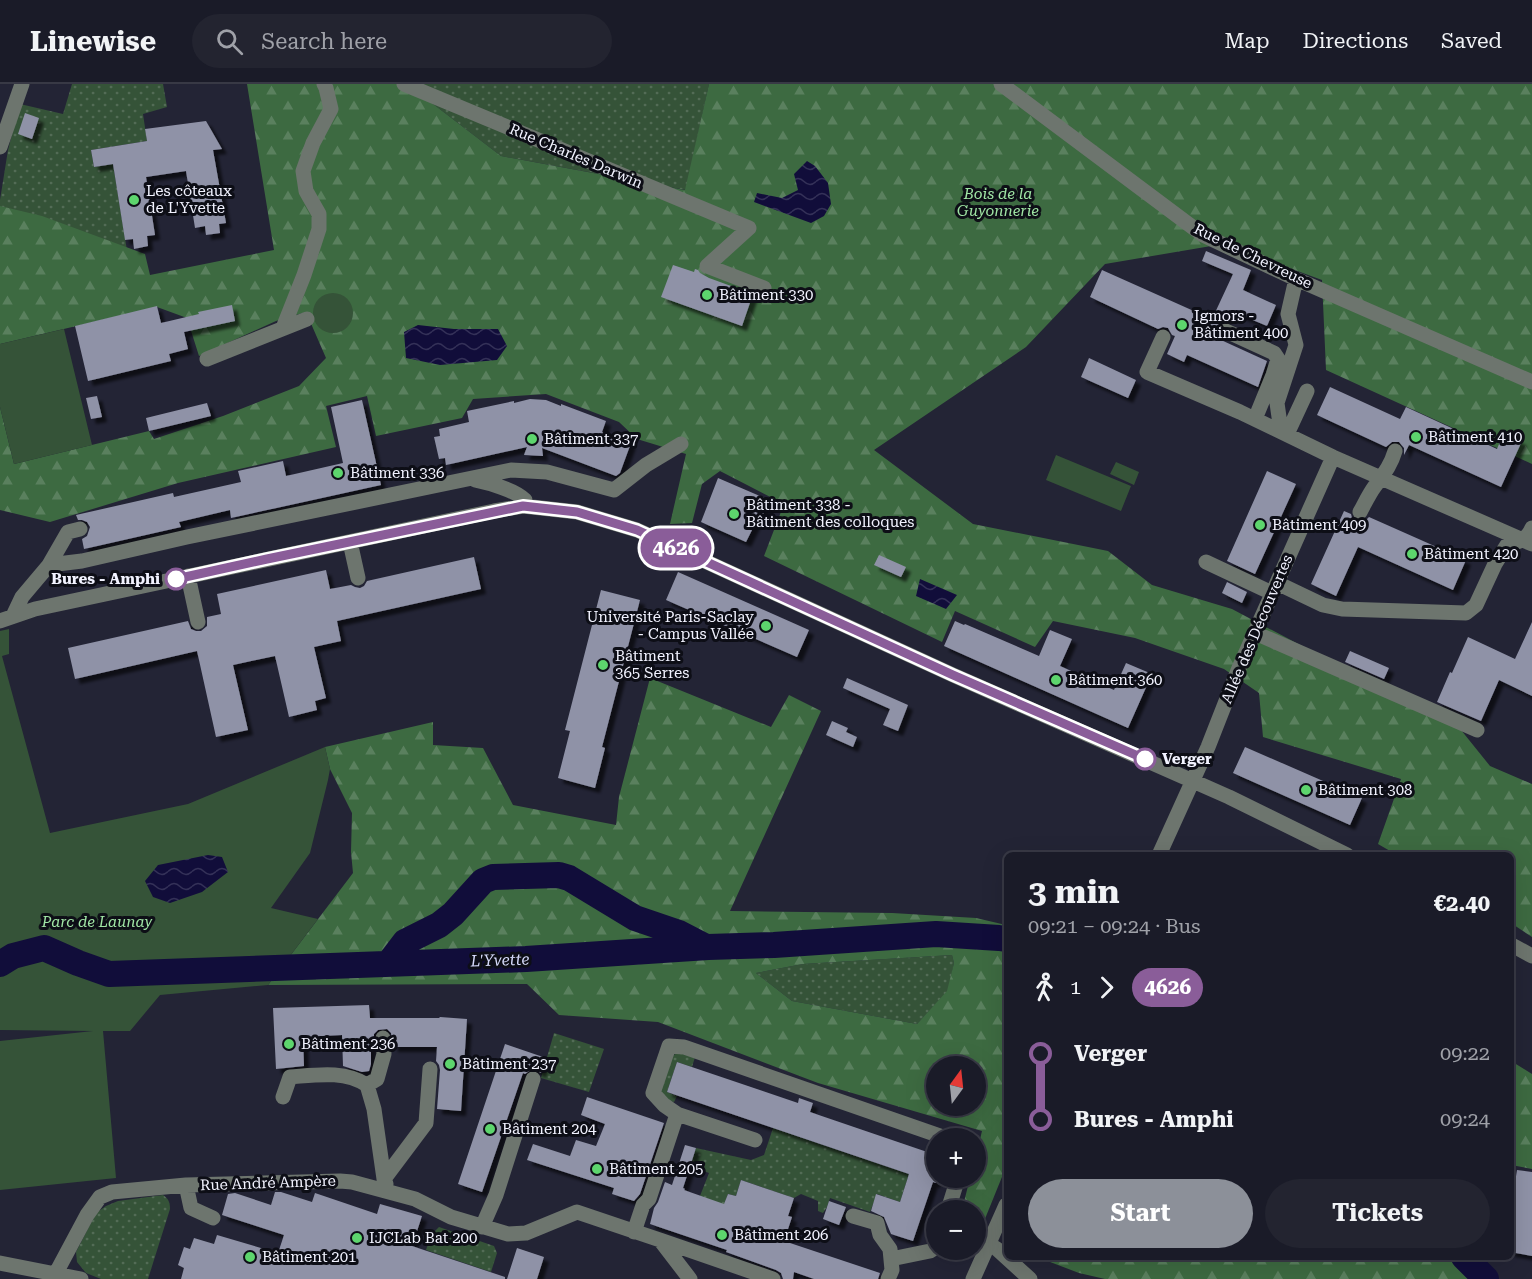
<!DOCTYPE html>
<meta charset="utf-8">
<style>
:root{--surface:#1a1b28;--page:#232430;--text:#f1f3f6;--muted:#9fa1a8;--line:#383945;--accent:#8c9099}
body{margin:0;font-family:"Roboto Serif",serif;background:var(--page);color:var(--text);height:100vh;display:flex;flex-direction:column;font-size:22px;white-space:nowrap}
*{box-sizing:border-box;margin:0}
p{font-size:20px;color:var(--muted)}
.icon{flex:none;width:33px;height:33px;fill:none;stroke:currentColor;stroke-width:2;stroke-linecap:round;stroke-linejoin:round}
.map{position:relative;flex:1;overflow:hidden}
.side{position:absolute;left:1004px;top:768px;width:510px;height:408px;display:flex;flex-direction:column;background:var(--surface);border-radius:9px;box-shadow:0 6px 24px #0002,0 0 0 2px var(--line)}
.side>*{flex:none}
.badge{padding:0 12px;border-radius:20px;font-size:21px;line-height:39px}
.needle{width:39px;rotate:15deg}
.fabs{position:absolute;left:926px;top:972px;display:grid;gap:12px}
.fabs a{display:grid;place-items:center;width:60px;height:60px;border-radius:50%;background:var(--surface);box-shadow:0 6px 24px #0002,0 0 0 2px var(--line);font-size:30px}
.map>.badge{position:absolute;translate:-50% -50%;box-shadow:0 0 0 3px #fff}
.legs{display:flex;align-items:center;gap:9px;height:66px;padding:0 24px;font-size:20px}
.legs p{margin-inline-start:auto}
.summary{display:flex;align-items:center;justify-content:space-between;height:102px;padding:0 24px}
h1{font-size:33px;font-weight:700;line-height:45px}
.cta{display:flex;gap:12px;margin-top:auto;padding:12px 24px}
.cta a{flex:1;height:69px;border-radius:36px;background:var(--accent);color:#fff;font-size:24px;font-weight:700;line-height:69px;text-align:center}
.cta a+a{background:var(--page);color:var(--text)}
ul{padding:0 24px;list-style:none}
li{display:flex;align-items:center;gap:21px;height:66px;font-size:22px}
li i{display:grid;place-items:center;width:9px;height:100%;margin:0 8px;background:currentColor}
li i::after{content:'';width:15px;height:15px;margin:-8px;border:4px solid;border-radius:50%;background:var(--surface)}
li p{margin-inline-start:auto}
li:first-child i{background:linear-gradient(#0000 50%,currentColor 0)}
li:last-child i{background:linear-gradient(currentColor 50%,#0000 0)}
header{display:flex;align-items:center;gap:36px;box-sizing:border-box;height:84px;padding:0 30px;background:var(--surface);border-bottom:2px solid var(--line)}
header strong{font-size:28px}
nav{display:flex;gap:33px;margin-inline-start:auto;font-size:21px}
.search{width:420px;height:54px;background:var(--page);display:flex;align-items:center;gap:15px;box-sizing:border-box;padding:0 21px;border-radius:33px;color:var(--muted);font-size:22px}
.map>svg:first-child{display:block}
.grass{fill:url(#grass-dots)}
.forest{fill:url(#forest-firs);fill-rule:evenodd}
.green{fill:#355338}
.water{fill:url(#water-waves)}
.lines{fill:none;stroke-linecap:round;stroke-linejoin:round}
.river{stroke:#110d3a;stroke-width:26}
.building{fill:#8f92a7;filter:url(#shadow)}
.minor{stroke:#6d756e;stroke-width:15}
.line-1-casing{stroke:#fff;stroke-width:14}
.line-1{stroke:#8a5d99;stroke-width:9}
.poi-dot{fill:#5dd56d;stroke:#0d0e16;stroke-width:2}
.stop-1-dot{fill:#fff;stroke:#8a5d99;stroke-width:3}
.labels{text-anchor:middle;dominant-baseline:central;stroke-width:6;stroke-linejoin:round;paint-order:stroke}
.street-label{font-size:15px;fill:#f2f3ff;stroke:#0d0e16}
.poi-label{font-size:15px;fill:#f2f3ff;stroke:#0d0e16;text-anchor:start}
.park-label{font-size:15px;font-style:italic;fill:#a0e6a5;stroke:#0d0e16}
.stop-label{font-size:15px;font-weight:bold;fill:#f2f3ff;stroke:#0d0e16;text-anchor:end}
.water-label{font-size:16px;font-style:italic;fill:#d7dbfb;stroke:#0d0e16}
</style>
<header>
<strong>Linewise</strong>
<div class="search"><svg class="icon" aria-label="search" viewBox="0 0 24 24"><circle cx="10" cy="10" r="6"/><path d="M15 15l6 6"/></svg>Search here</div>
<nav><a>Map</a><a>Directions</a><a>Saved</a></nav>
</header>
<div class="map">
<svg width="1532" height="1195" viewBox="0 0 1532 1195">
<defs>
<pattern id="grass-dots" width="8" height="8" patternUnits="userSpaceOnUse" patternTransform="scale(1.5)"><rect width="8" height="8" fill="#355338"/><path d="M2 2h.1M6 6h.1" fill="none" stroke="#536c56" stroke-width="1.8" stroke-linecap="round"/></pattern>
<pattern id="forest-firs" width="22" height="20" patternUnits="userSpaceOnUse" patternTransform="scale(1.5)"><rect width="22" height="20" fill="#3d6a41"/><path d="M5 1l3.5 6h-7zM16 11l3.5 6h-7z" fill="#5a805e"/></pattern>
<pattern id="water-waves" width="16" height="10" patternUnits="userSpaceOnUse" patternTransform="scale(1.5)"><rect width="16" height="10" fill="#110d3a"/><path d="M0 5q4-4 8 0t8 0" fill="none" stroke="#343158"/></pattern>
<filter id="shadow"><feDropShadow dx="5" dy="5" stdDeviation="1.5" flood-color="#0009"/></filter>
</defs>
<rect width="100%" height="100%" fill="#232435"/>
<path class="grass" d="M72,0H163L167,23L143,30L147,57L91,66L94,83L113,80L131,191L0,160V116L8,66L20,20L63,30Z
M407,0H709L686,106L501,72Z
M952,871L954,879L948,907L917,940L792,917L756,889L803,880Z
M554,949L604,965L589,1008L541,994Z
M679,968L695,973L692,983L677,978L667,1008L677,1012L674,1018L664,1016L659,1007L670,973Z
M773,1044L909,1090L900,1118L877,1110L870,1128L830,1114L827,1123L823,1129L818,1127V1117L801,1110L794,1114L741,1096L736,1112L728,1110L721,1130L700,1112L709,1089L690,1082L696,1064L751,1076L764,1071Z
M163,1111C169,1115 170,1119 170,1125L148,1195H101L86,1189L77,1178L76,1168L96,1129L106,1122L118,1117Z
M439,1143L494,1162L497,1169L491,1188L426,1166L431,1151Z"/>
<path class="forest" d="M247,0H407L501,72L685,106L709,0H1532V380L1326,286L1322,196L1223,160L1105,180L1026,263L874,366L973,440L1108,467L1152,501L1232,525L1461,646L1490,682L1532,700V853L1511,839L1510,771H1397L1378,760L1401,695L1263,653L1259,609L1224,585L1135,554L1053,537L1035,563L955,527L942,558L764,472L784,420L720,387L702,400L692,439L670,440L686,370L637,355L619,338L546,310L473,315L462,334L376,352L367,312L326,322L336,363L178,399L50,438L0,426V323L14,380L149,347L154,355L223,332L299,302L326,274L306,228L276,237L199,272L187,234L157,223L0,260V122L42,132L145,170L150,191L274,166Z
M650,594L771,643L789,611L821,627L730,827L892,829L976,834L1006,841V1083L976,1157L975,1126H962L970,1094H975V1076L982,1047L818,999L658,938L559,931L527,900L268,901L353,789L351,768L352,729L330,685L325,663L433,638V661L483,664L513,721L616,741L619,713ZM952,871L954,879L947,907L917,940L792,917L756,889L803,880ZM936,982H975V1022H936Z
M1511,977L1532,990V1085L1511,1081Z
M1037,1173H1483L1481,1195H1105L1079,1189Z"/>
<path class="green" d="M313 229a20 20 0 1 1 40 0a20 20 0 1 1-40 0Z
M64,245L92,361L14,380L0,323V260Z
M1056,371L1131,402L1121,427L1046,396Z
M1116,378L1139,388L1134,401L1110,390Z
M9,545V570L2,572L50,749L188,720L325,663L330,685L328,696L310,769L271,824L318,835L268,901L160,911L130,947H103L116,1094L0,1106V957L93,947L0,946V547Z"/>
<path class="water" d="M807,77L815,82L828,99L831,120L824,132L811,139L754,118L757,109L782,114L798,106L794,90Z
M418,241L454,245H498L507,262L497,276L440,281L406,274L404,248Z
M920,495L957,511L946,525L916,512Z
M208,771L222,773L228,788L202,808L170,819L153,813L145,797L158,781Z"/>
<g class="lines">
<path class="river" d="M389,879L405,858L439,841L453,830L483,797L493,793L559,791L569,794L635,834L679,849L706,863
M0,880L13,872L44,864L78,879L109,890L526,875L708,863L774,861L936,850L999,854L1006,855
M1464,1173L1486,1195"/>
</g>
<path class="building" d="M25,29L39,34L32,55L18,50Z
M206,37L222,65L213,66L226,139L219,140L220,149L206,151L205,142L195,144L186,87L146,93L155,151L147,152L148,162L134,165L133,155L125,156L113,80L94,83L91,66L147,57L145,45Z
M1206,167L1251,186L1243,206L1276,221L1267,242L1229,226L1224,238L1220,239L1217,243L1216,248L1221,256L1267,277L1258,303L1187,271L1184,278L1167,270L1175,252L1172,251L1168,244L1163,243L1158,245L1090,213L1102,186L1205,232L1207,230L1213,233L1233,190L1202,177Z
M673,181L694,188L695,185L698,186L700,189L709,194L753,210L742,242L661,213Z
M232,221L235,237L184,248L188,265L169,270L171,277L88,297L75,242L157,222L161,239L199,230L198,228Z
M1089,274L1136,296L1128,314L1081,293Z
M1330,303L1400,335L1406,323L1497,365L1504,348L1522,357L1501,403L1409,361L1404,371V364L1399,358H1392L1386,363L1317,331Z
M97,312L102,333L91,335L86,314Z
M530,315L546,316L561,322V320L606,337L602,348L631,359L620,389L616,392L542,364L543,372L524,371L527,363L446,381L445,374L439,375L434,353L440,352L439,345L469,338L467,327L514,317V319Z
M362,316L381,401L231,434L230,426L179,438L181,443L84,465L82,455L87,452L90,443L87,438L82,436H78L76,431L173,409L174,413L241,398L238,387L283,377L286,392L343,379L331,323Z
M207,319L211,332L149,347L146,334Z
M1267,387L1296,400L1255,490L1227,477Z
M718,394L769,416L760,437L757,436L746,458L701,438Z
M1344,427L1351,430L1352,434L1356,437H1365L1369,433L1466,476L1453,506L1358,463L1336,512L1311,500Z
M879,471L906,483L901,493L874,481Z
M474,473L481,505L337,537L341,557L314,563L326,614L315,617L317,626L289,633L275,572L233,581L248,646L216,653L197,567L75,595L68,564L188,537L191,545L196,547H201L207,542V533L221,530L217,510L326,486L330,505L351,501L355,503L360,504L364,502L367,497Z
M678,488L809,546L797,573L666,516Z
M1227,498L1247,508L1242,519L1222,509Z
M601,506L640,516L602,663L605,664L595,704L558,694L570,647L565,646Z
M955,537L964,541L965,540L1039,572L1050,546L1072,555L1060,582L1114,606L1126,579L1152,590L1128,644L944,562Z
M1532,538V612L1499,596L1481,637L1437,618L1450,588L1452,589L1468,553L1515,575Z
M1350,567L1389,584L1384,595L1345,578Z
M847,594L908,621L898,647L883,641L890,625L843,604Z
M832,637L848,644L846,648L857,653L853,663L826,651Z
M1245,663L1362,714L1350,741L1233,689Z
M369,921L370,934H439L440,933L467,935L461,1027L437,1025L440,986L439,981L436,977L437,963H393L391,949L387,945L378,946L374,950V963H371V980L369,987L362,988L343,982L342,951L303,953L304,982L276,985L273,924Z
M505,960L546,974L541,989L536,986L532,985L525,990L523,989L482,1108L458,1100Z
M677,978L798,1019L799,1014L813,1019L810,1028L936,1071V1099L933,1098L913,1157L891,1150L884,1133L871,1127L876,1110L900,1118L909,1090L667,1008Z
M587,1013L664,1039L640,1110L634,1117L612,1110L614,1104L527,1076L533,1060L570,1072L576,1056L596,1062L605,1040L581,1031Z
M685,1061L696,1064L683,1104L685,1105L684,1106L724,1120L728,1110L736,1112L741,1096L794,1114L788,1132L792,1133L784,1157L880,1189L878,1195H814L794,1188L793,1195H783L781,1189L776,1186L726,1168L727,1166L650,1140L654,1124L658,1118L665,1098L672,1101Z
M1517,1086L1532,1088V1172L1510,1168V1130Z
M275,1108H281L312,1118L315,1109L377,1130L380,1120L422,1132L412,1162L505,1193V1195H181L184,1184L178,1181L184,1163L190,1165L194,1154L214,1160L217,1151L278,1169L284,1151L222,1131L228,1110L235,1109L271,1121Z
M829,1117L846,1123L839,1141L823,1135Z
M517,1164L544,1173L537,1195H507Z"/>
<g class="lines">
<path class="minor" d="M404,0L749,144L707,182L764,204
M1001,0L1203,151L1296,195L1532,298
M0,63L22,0
M283,244L304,191L319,145V130L306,107L303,87L313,59L331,25L326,4L324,0
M1226,247L1274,269L1278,275L1273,291L1255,335
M1163,253L1147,288L1240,328L1333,373L1532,460
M207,275L307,235
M1281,347L1277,319L1296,261L1288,230L1296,195
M1287,350L1307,307
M475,396C489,399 515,406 525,416L523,422
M1360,428C1365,419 1369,410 1375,402C1384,391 1391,381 1395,367
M350,458L358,494
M1206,478L1272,509
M49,481L68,448L80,445
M188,492L198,538
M1277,499L1323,521L1342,525L1466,529L1476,521L1495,480L1507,461C1519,458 1527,456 1532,444
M13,532L22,513L49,481L82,477L187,453L511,386L547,388L614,406L646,381L681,360
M0,537L35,525L494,427L523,422L577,428L637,446L953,591L1229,713L1347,771
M1255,549L1477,646
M1159,771L1208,663L1239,584L1333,373
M1510,860L1532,872
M367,1001L374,1025L384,1095L386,1100
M283,1013L290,993C316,991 344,986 367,1001L377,995L384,970L383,954
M677,1030L755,1056
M384,1095L426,1039L430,985
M186,1101L191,1124L213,1134
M948,1126L958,1094
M853,1132L877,1139L880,1151L890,1165L892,1186L888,1195
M482,1143L496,1111L533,995
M634,1148L643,1121L649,1115L677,1030L664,1021L653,1009L669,962L684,963L946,1054
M660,1156L773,1195
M989,1160L997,1165L1030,1195
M891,1175L930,1167L936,1163
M0,1179L81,1195
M56,1189L87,1131L100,1113L112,1108L186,1101L340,1097L352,1098L415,1115L451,1133L508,1150L526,1149L577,1128L660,1156L690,1195
M973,1195L1006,1121"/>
</g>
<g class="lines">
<g class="line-1-casing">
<path id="line-1" d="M176,495L267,475L523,422L577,428L637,446L953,591L1145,675"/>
</g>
<use href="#line-1" class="line-1"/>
</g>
<g class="poi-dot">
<circle cx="134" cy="116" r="6"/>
<circle cx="707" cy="211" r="6"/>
<circle cx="1182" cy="241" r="6"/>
<circle cx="1416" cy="353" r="6"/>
<circle cx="532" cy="355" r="6"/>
<circle cx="338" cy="389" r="6"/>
<circle cx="734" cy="430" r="6"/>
<circle cx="1260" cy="441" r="6"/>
<circle cx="1412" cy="470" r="6"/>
<circle cx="766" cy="542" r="6"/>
<circle cx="603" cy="581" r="6"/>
<circle cx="1056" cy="596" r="6"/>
<circle cx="1306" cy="706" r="6"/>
<circle cx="289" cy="960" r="6"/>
<circle cx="450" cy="980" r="6"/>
<circle cx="490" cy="1045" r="6"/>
<circle cx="597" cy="1085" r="6"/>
<circle cx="722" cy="1151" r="6"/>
<circle cx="357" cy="1154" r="6"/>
<circle cx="250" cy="1173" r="6"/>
</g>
<g class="stop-1-dot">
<circle cx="176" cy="495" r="10"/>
<circle cx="1145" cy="675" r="10"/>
</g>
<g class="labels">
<g class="street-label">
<text transform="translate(576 72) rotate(23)">Rue Charles Darwin</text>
<text transform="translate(1253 172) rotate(26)">Rue de Chevreuse</text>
<text transform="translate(1257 545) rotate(-67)">Allée des Découvertes</text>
<text transform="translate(268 1099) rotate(-2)">Rue André Ampère</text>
</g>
<g class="poi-label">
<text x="146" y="107">Les côteaux<tspan x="146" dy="17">de L'Yvette</tspan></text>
<text x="719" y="211">Bâtiment 330</text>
<text x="1194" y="232">Igmors -<tspan x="1194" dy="17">Bâtiment 400</tspan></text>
<text x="1428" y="353">Bâtiment 410</text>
<text x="544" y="355">Bâtiment 337</text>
<text x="350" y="389">Bâtiment 336</text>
<text x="746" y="421">Bâtiment 338 -<tspan x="746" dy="17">Bâtiment des colloques</tspan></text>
<text x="1272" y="441">Bâtiment 409</text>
<text x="1424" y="470">Bâtiment 420</text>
<text x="754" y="533" text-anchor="end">Université Paris-Saclay<tspan x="754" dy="17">- Campus Vallée</tspan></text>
<text x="615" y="572">Bâtiment<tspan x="615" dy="17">365 Serres</tspan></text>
<text x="1068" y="596">Bâtiment 360</text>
<text x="1318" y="706">Bâtiment 308</text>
<text x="301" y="960">Bâtiment 236</text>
<text x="462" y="980">Bâtiment 237</text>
<text x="502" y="1045">Bâtiment 204</text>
<text x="609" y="1085">Bâtiment 205</text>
<text x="734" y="1151">Bâtiment 206</text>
<text x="369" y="1154">IJCLab Bat 200</text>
<text x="262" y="1173">Bâtiment 201</text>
</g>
<g class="park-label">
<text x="998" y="110">Bois de la<tspan x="998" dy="17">Guyonnerie</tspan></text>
<text x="97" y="838">Parc de Launay</text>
</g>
<g class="stop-label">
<text x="160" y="495">Bures - Amphi</text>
<text x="1162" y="675" text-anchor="start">Verger</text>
</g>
<g class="water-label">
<text transform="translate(500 876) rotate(-2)">L'Yvette</text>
</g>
</g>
</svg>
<div class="fabs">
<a><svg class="needle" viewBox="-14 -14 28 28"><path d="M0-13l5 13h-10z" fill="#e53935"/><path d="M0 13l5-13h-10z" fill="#9fa1a8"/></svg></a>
<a>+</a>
<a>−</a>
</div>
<b class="badge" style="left:676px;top:464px;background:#8a5d99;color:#fff">4626</b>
<section class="side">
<div class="summary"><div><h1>3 min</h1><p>09:21 – 09:24 · Bus</p></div><b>€2.40</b></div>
<div class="legs"><svg class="icon" aria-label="walk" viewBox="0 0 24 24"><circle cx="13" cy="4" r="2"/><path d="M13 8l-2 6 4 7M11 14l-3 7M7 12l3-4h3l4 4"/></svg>1<svg class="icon" aria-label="forward" viewBox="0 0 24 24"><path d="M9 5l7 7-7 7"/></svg><b class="badge" style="background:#8a5d99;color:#fff">4626</b></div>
<ul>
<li><i style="color:#8a5d99"></i><b>Verger</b><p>09:22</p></li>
<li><i style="color:#8a5d99"></i><b>Bures - Amphi</b><p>09:24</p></li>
</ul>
<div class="cta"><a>Start</a><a>Tickets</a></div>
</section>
</div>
